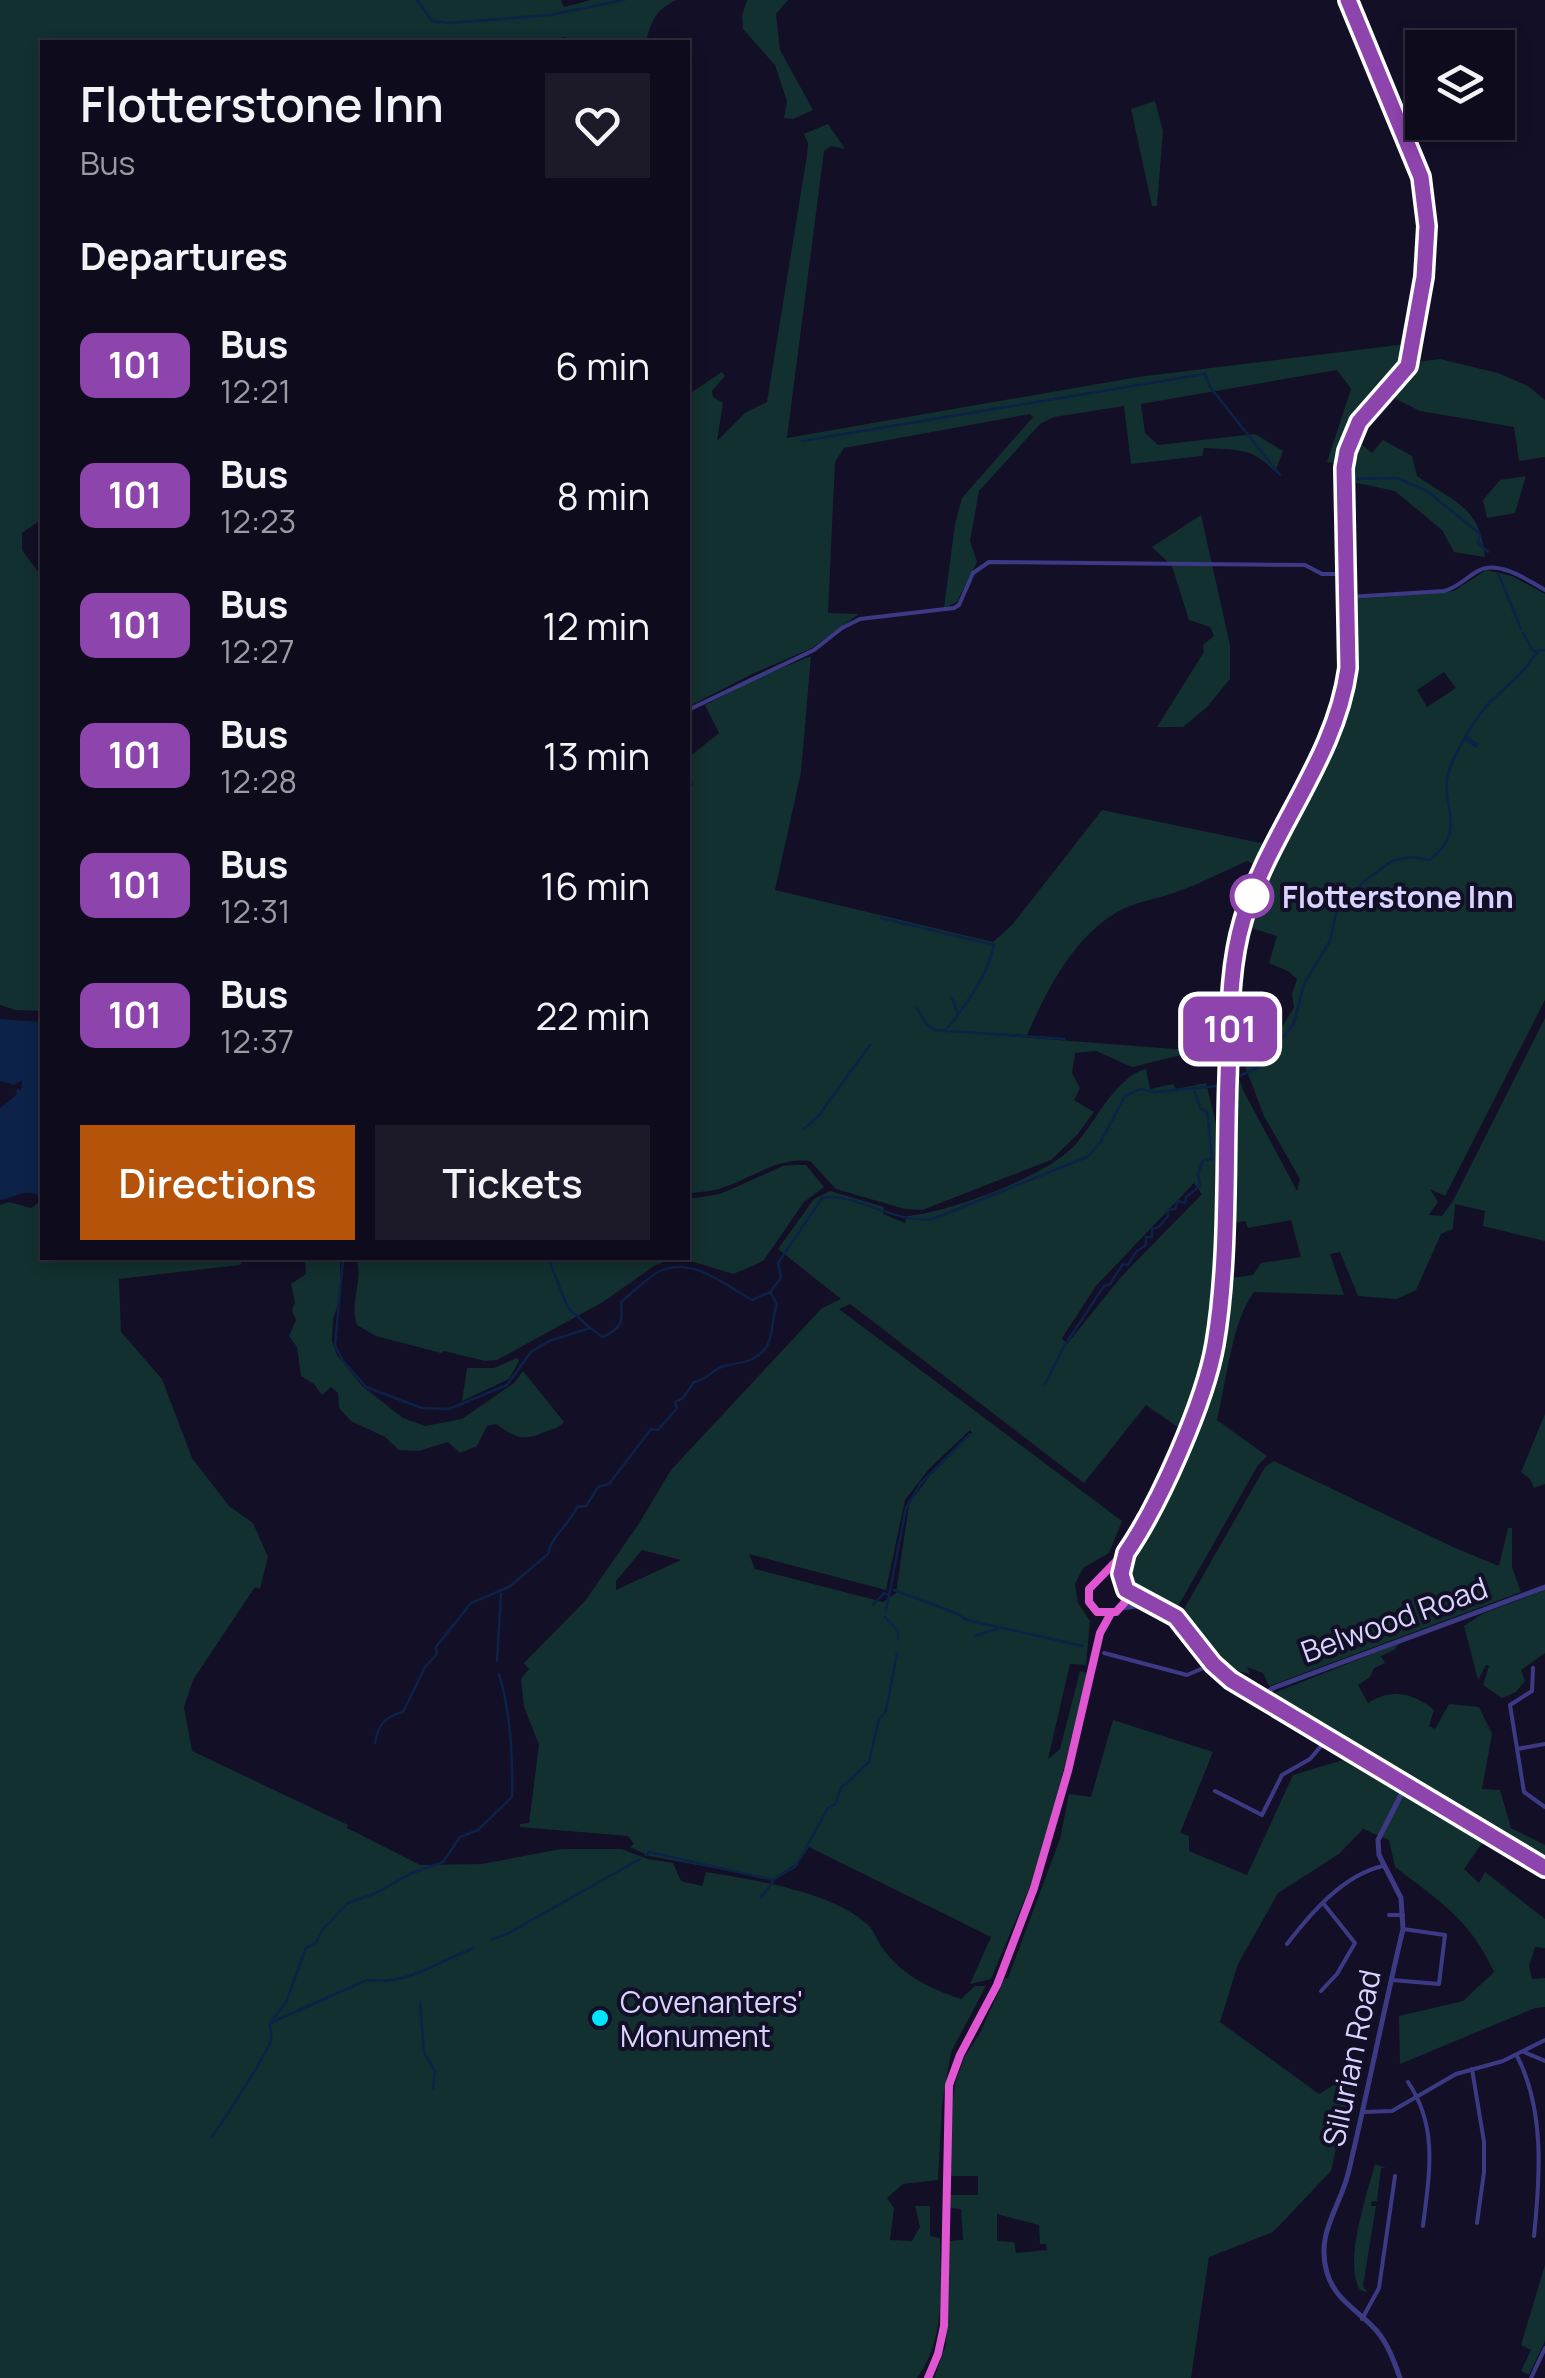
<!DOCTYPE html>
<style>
:root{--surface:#0e0b1c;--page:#1c1929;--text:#f1f3f6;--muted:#9b9ba3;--line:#2e2b3b;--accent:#b45309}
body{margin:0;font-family:Manrope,sans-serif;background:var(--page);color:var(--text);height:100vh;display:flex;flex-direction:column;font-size:38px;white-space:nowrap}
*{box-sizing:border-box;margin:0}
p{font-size:32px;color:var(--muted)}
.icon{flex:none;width:55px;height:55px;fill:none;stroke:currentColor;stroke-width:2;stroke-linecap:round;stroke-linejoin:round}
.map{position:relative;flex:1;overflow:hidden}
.panel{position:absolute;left:40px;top:40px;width:650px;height:1220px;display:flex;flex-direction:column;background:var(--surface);border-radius:0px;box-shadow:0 5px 15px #0003,0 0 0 2px var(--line)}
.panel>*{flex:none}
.badge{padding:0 20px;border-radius:15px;font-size:35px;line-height:65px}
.buttons{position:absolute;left:1405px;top:30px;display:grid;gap:20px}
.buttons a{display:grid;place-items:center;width:110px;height:110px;border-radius:0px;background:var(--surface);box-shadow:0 5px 15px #0003,0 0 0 2px var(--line);font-size:50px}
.map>.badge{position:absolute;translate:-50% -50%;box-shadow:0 0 0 5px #fff}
h2{padding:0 40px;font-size:38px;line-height:90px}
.round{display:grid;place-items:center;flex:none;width:105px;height:105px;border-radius:0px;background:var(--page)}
.headline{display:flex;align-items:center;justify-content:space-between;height:170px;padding:0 40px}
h1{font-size:48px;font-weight:600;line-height:75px}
.action{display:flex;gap:20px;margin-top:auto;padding:20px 40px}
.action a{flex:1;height:115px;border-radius:0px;background:var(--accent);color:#fff;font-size:40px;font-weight:600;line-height:115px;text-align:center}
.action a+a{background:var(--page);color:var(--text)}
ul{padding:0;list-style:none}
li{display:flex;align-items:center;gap:30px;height:130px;padding:0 40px}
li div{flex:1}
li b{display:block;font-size:38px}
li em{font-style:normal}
li .badge{min-width:110px;font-weight:700;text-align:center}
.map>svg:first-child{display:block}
.green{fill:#12302f;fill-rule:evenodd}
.water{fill:#0c2248}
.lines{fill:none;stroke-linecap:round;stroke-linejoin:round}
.stream{stroke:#0c2248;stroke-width:2.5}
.canal{stroke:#0c2248;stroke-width:5}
.minor{stroke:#3d3a85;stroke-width:4}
.tertiary{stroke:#3d3a85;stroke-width:5}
.trunk{stroke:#e055d1;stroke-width:8}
.line-casing{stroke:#fff;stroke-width:22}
.line{stroke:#8e44ad;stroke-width:15}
.stop-dot{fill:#fff;stroke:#8e44ad;stroke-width:5}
.poi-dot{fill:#00e5ff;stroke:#130f26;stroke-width:4}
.labels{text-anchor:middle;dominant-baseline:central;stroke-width:8;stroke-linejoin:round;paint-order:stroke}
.stop-label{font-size:30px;font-weight:bold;fill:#d9d4ff;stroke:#130f26;text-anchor:start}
.street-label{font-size:30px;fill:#d9d4ff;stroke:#130f26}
.poi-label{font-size:30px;fill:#d9d4ff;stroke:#130f26;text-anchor:start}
</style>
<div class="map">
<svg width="1545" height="2378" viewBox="0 0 1545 2378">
<rect width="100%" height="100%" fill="#130f26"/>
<path class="green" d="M0,0H561L564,7L591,0H677C656,8 651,22 646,42H569L565,37L545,42H42V519L22,533V550L42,577V1011L15,1010L0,1005Z
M747,0H788L776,14L780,50L813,110L793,119L784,118L787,101L775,65L743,29L742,16Z
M1155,101L1163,131L1157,206H1152L1131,109Z
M828,124L845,149L831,146L824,151L787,438L1138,377L1406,344L1398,370L1362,408L1339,464L1327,462L1351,389L1337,370L1141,404L1145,433L1158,445L1255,434L1283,451L1275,472C1254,447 1235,450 1204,448L1202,456L1131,464L1124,406L1054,417L1040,424L979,491L970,541L977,562L957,602L944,608L955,524L962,498L1033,417L1030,414L844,448L835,462L828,613L859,614L812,648L752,674L688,707V376L692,392L722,372L725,376L712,391L713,397L723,403L717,441L745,413L767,402L807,155L808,143L804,134Z
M1440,359L1498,373L1528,386L1545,400V457L1519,461L1514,427L1420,411L1388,395L1417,362Z
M1355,439L1372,453L1383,440L1412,456L1417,476C1455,503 1480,506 1485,557L1454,552L1442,530L1395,491L1348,481Z
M1526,476L1515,513L1487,518L1483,500L1500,480Z
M1201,515L1230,645V679L1207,707L1183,727H1157L1204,652L1203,645L1214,636L1210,627L1189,620L1172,566L1152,547Z
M1486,570L1512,576L1545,594V1000L1445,1196L1430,1189L1438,1202L1429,1215L1442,1216L1453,1201L1545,1018V1241L1483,1226L1485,1211L1455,1204L1453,1229L1441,1234L1416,1290L1397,1299L1358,1296L1340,1252L1330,1254L1344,1295L1254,1292C1232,1320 1226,1384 1217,1420L1267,1456L1258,1465L1176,1610C1161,1601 1133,1592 1129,1574C1124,1552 1151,1524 1160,1505C1199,1429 1215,1369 1225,1285L1231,1278L1253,1275L1261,1263L1301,1257L1291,1220L1248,1228L1245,1221L1227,1224L1235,1069L1244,1092L1297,1191L1300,1179L1264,1116L1245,1066C1267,1059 1281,1027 1294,1008L1292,994L1297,979L1288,971L1269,963L1277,936L1248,927C1275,842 1336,767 1352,679C1357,654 1354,627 1354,602L1357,599L1454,591ZM1444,672L1456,688L1427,707L1417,690Z
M811,656L801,772L775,890L993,942L1012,925L1102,810L1270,845L1258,866L1247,861C1224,871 1200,884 1176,892C1157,899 1134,902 1117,912C1072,939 1047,990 1027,1035L944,1031L1174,1049H1189L1192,1040L1199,1044L1198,1051L1132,1067L1096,1051L1075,1053L1072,1073L1080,1088L1074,1100L1094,1112L1077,1135L1051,1160L922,1210L905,1209L836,1189L810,1161C776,1157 751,1179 719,1189C709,1192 698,1192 688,1193V789L693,785L688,758L719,733L705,705L757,678Z
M1146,1069L1150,1089L1173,1084L1176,1089L1206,1083L1218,1131L1215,1284L1203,1369L1191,1406L1179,1428L1146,1405L1084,1483L850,1304L839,1309L1122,1521L1109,1553L1083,1568L1075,1584L1078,1603L1090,1621L1086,1665L1070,1664L1048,1759L1060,1749L1080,1671L1088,1673L1040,1863L991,1979L970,1984L991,1937L809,1847L799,1862L773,1879L649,1856L630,1847L634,1844L628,1836L520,1827V1824L529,1823L539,1745L524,1707L521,1679L529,1669L524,1663L585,1601L638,1525L671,1470L822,1308L841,1299L778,1249L814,1199L830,1191L884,1207L883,1214L905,1223L907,1216C949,1212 1042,1178 1072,1148C1095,1125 1113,1078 1146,1069ZM1194,1183L1202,1194L1121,1277L1067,1344L1062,1338L1096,1286ZM970,1430L972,1433L928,1478L909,1504L896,1593L883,1602L755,1569L749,1554L886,1590L905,1500L929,1469ZM642,1550L681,1560L616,1590V1581Z
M795,1165H806L824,1187L804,1202L764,1260L755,1265L733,1274L681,1258L668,1260L654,1266L603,1302L497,1360L485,1361L444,1351L441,1353L376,1336L357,1325C349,1302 364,1279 356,1258H688V1199L720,1194L783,1166Z
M9,1202L31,1208L38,1203L42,1204V1258H246L240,1265L119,1279L121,1332L162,1379L192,1458L229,1506L253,1523L268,1557L260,1589L255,1587L193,1680L184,1707L192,1751L348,1825L347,1828L420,1865L482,1864L561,1849H622L648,1859L673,1863L681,1881L702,1886L706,1872C753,1880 831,1891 867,1924C875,1931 877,1942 884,1950C903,1976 931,1989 961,1999L975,1986H986L951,2052L942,2105L938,2180L903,2184L887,2198L894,2208L890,2240L912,2241L920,2227L915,2206H930V2236L940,2238C940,2286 947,2337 917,2378H0V1205Z
M305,1258H340V1297L333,1320L332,1341L337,1355L362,1386L403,1418L425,1426L462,1419L514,1383L523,1371L564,1422C557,1430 551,1429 542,1433C522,1442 513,1436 496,1424L487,1426L477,1446L460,1453L448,1442L419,1451L399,1450L385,1437L351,1421L339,1408L338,1393L331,1387L322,1395L314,1384L301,1376L297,1347L289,1336L296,1320L292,1310L295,1303L291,1284L306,1274Z
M517,1358L519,1361L509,1379L462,1401L467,1368H494Z
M1545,1414V1484L1534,1488L1530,1479L1521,1472Z
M1274,1461L1455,1548L1499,1566L1508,1528H1512V1567L1521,1592L1269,1686L1263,1673L1247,1667L1250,1674L1222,1668L1180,1616L1265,1467Z
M1545,1590V1653L1521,1670L1525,1681L1516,1692L1502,1698L1483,1685L1489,1666L1486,1665L1478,1680L1464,1626L1482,1614Z
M1400,1643L1394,1650L1381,1656L1385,1663L1374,1668L1370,1677L1358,1685L1368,1703C1391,1688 1414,1693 1434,1710L1429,1726L1435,1729L1449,1704L1479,1707L1492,1734L1482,1789L1500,1790L1511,1828L1545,1845V1864L1270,1698L1269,1695Z
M1113,1720L1213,1752L1180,1833L1189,1836V1851L1247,1875L1293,1775L1343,1760L1347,1753L1485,1839L1464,1869L1479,1883L1485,1872L1545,1919V1948L1535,1947L1529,1966L1532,1979L1545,1978V2007L1535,2008L1400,2064L1399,2016L1463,2001L1494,1972C1469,1918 1440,1902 1395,1867L1389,1840L1363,1829L1339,1854L1278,1893L1238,1964L1220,2022L1319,2094L1354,2072L1346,2127L1339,2135L1331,2171L1273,2232L1209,2257L1191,2378H934L946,2345L949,2241L963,2240L961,2209L949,2208V2195H978V2176H949L951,2110L956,2081L964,2058L980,2033L1005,1978H1008L1060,1839L1069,1794L1091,1797ZM997,2214L1039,2225L1040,2244H1046L1047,2250L1016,2253L1014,2242L997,2241Z
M1375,2164L1386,2168H1381L1377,2201L1371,2202V2206H1376L1363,2286L1367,2292L1360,2290C1343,2263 1367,2194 1375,2164Z
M1545,2265V2341L1529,2375L1521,2371L1531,2350L1521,2345Z"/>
<path class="water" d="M0,1019L42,1022V1197C23,1187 17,1197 0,1200V1108L16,1095L17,1089L21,1090L22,1080L14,1085L0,1081Z"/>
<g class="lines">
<path class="stream" d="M417,0L432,21L449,23L550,15L624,0
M802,441L1205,374L1210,387L1280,475
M1353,479L1397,478L1427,491L1480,534L1478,543L1488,552
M1498,573L1521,629
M1523,633L1533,651H1536
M881,918L994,945C988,975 964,1008 945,1031
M952,998L958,1015
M917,1008L927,1025L935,1030L1065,1039
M804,1129L819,1115L870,1045
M343,1258L335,1346L343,1361L366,1387L422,1408L449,1409L507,1385L531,1352L549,1341L590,1328L603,1337C622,1328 623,1322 621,1302C632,1293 646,1279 658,1272C691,1255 725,1285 752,1300L770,1292L781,1278L778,1263L822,1198C857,1192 892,1224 933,1219L1087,1157L1100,1143L1125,1096L1140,1089L1155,1092L1218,1086L1261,1066L1294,1023L1304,984L1330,941L1336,913L1364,881L1392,861L1411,857L1430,860C1471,827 1436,804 1450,768C1458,748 1475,717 1491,701C1512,681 1521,676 1538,651L1545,650
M548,1258L568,1308L589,1327
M1045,1384L1063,1348L1104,1286L1110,1284L1123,1264L1128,1265L1136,1252L1146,1245V1237H1152V1229L1159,1227L1168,1216V1210L1175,1209L1178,1201L1185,1203L1186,1197L1200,1186L1198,1174L1203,1160L1212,1159L1207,1112L1200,1108L1195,1092
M894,1590C910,1597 958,1611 967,1620L1083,1646
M873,1605L884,1593L888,1595
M886,1611L906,1508L921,1483L970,1434
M885,1617L898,1631V1638
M975,1636L1002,1627
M497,1661L501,1594
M375,1743C378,1724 385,1717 403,1712L425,1667L437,1654L436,1647L471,1603L509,1587L548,1554C551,1536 570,1524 577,1507L586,1506L598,1487L609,1484L651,1429L658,1430L677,1408L675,1402L683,1398L694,1382C707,1380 710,1372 721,1367C731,1363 743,1364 752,1359C777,1347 769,1326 777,1304L770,1292
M646,1855L649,1852L773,1880L796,1866L828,1808L835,1804L841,1788L869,1762L879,1719L886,1711L897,1653
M761,1898L773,1881
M492,1939L507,1934L640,1859
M420,2002L424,2053L435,2071L433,2088
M270,2023L286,2002L306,1948L315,1944L323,1929L348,1903L376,1893L410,1874L443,1862L460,1837L478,1830L512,1797C513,1756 511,1713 499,1674
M212,2136C219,2128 270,2049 271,2040C272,2034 270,2029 270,2023L367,1980C409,1985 437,1962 474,1948"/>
<path class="canal" d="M1467,739L1476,745"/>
<path class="minor" d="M1349,597L1444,591C1459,587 1465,578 1478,571C1497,559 1528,580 1545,590
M688,710L814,650L842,628L860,619L954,608L959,605L973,573L989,562L1305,565L1322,574H1345
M1104,1653L1187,1675L1213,1664
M1533,1668L1532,1691L1510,1705L1524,1792L1545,1807
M1517,1749L1545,1744
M1215,1791L1262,1815L1282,1775L1310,1759L1328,1738
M1389,1915H1403
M1287,1944C1311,1913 1343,1875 1383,1866
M1392,1980L1439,1984L1445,1935L1403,1929
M1321,1991L1337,1974L1355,1943L1323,1903
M1524,2052L1545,2061
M1517,2056C1545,2110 1540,2177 1534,2236
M1472,2069L1484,2142V2172L1477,2223
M1408,2082C1439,2128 1429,2175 1423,2226
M1363,2112L1392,2111L1456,2074L1503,2061L1545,2040
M1362,2319L1379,2288L1395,2176
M1531,2378L1545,2348"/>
<path class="tertiary" d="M1126,1589L1176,1617L1213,1664L1231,1680L1545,1868
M1122,1608L1149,1604
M1262,1697L1273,1688L1545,1587
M1400,2378C1394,2361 1388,2344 1376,2330C1358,2310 1335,2300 1327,2273C1315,2232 1341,2207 1349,2170C1368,2090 1384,2009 1403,1929L1401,1898L1379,1855L1378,1840L1406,1785"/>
<path class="trunk" d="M1126,1553L1121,1573L1125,1602L1116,1612H1097L1089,1602V1589L1132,1545L1194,1417L1211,1361L1220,1291L1231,1007L1237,949L1243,919L1255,889L1310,778L1342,699L1349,668L1344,468L1347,451L1359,421L1408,366L1424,277L1427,226L1421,177L1348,0
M928,2378L938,2354L944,2326L949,2085L960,2055L997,1985L1034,1888L1068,1771L1100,1633L1110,1615"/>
</g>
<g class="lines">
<g class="line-casing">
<path id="line" d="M1348,0L1421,177L1427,226L1424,277L1408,366L1359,422L1347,451L1344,468L1348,668C1336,759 1268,833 1243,920C1228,970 1230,1026 1228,1079C1225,1163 1229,1262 1215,1344C1205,1402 1159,1505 1126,1553L1121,1574L1126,1590L1176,1617L1213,1664L1231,1680L1545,1868"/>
</g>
<use href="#line" class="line"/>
</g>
<circle class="stop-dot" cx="1252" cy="896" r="20"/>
<circle class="poi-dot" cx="600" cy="2018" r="10"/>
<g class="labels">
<g class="stop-label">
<text x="1282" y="896">Flotterstone Inn</text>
</g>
<g class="street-label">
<text transform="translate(1394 1619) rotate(-20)">Belwood Road</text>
<text transform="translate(1351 2058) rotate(-78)">Silurian Road</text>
</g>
<g class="poi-label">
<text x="620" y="2001">Covenanters'<tspan x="620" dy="34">Monument</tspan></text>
</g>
</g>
</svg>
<div class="buttons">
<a><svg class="icon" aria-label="layers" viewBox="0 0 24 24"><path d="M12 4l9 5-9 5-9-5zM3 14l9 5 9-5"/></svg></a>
</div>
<b class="badge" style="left:1230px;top:1029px;background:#8e44ad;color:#fff">101</b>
<section class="panel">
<div class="headline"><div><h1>Flotterstone Inn</h1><p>Bus</p></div><a class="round"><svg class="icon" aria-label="heart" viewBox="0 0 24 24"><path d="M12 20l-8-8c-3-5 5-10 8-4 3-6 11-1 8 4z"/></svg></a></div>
<h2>Departures</h2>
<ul>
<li><span class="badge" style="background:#8e44ad;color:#fff">101</span><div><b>Bus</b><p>12:21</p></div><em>6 min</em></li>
<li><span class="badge" style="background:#8e44ad;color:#fff">101</span><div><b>Bus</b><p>12:23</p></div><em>8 min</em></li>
<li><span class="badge" style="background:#8e44ad;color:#fff">101</span><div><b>Bus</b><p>12:27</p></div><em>12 min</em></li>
<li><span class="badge" style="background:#8e44ad;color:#fff">101</span><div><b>Bus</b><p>12:28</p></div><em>13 min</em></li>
<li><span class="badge" style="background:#8e44ad;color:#fff">101</span><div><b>Bus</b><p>12:31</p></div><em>16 min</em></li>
<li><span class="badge" style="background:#8e44ad;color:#fff">101</span><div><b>Bus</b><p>12:37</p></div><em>22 min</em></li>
</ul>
<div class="action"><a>Directions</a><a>Tickets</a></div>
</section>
</div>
